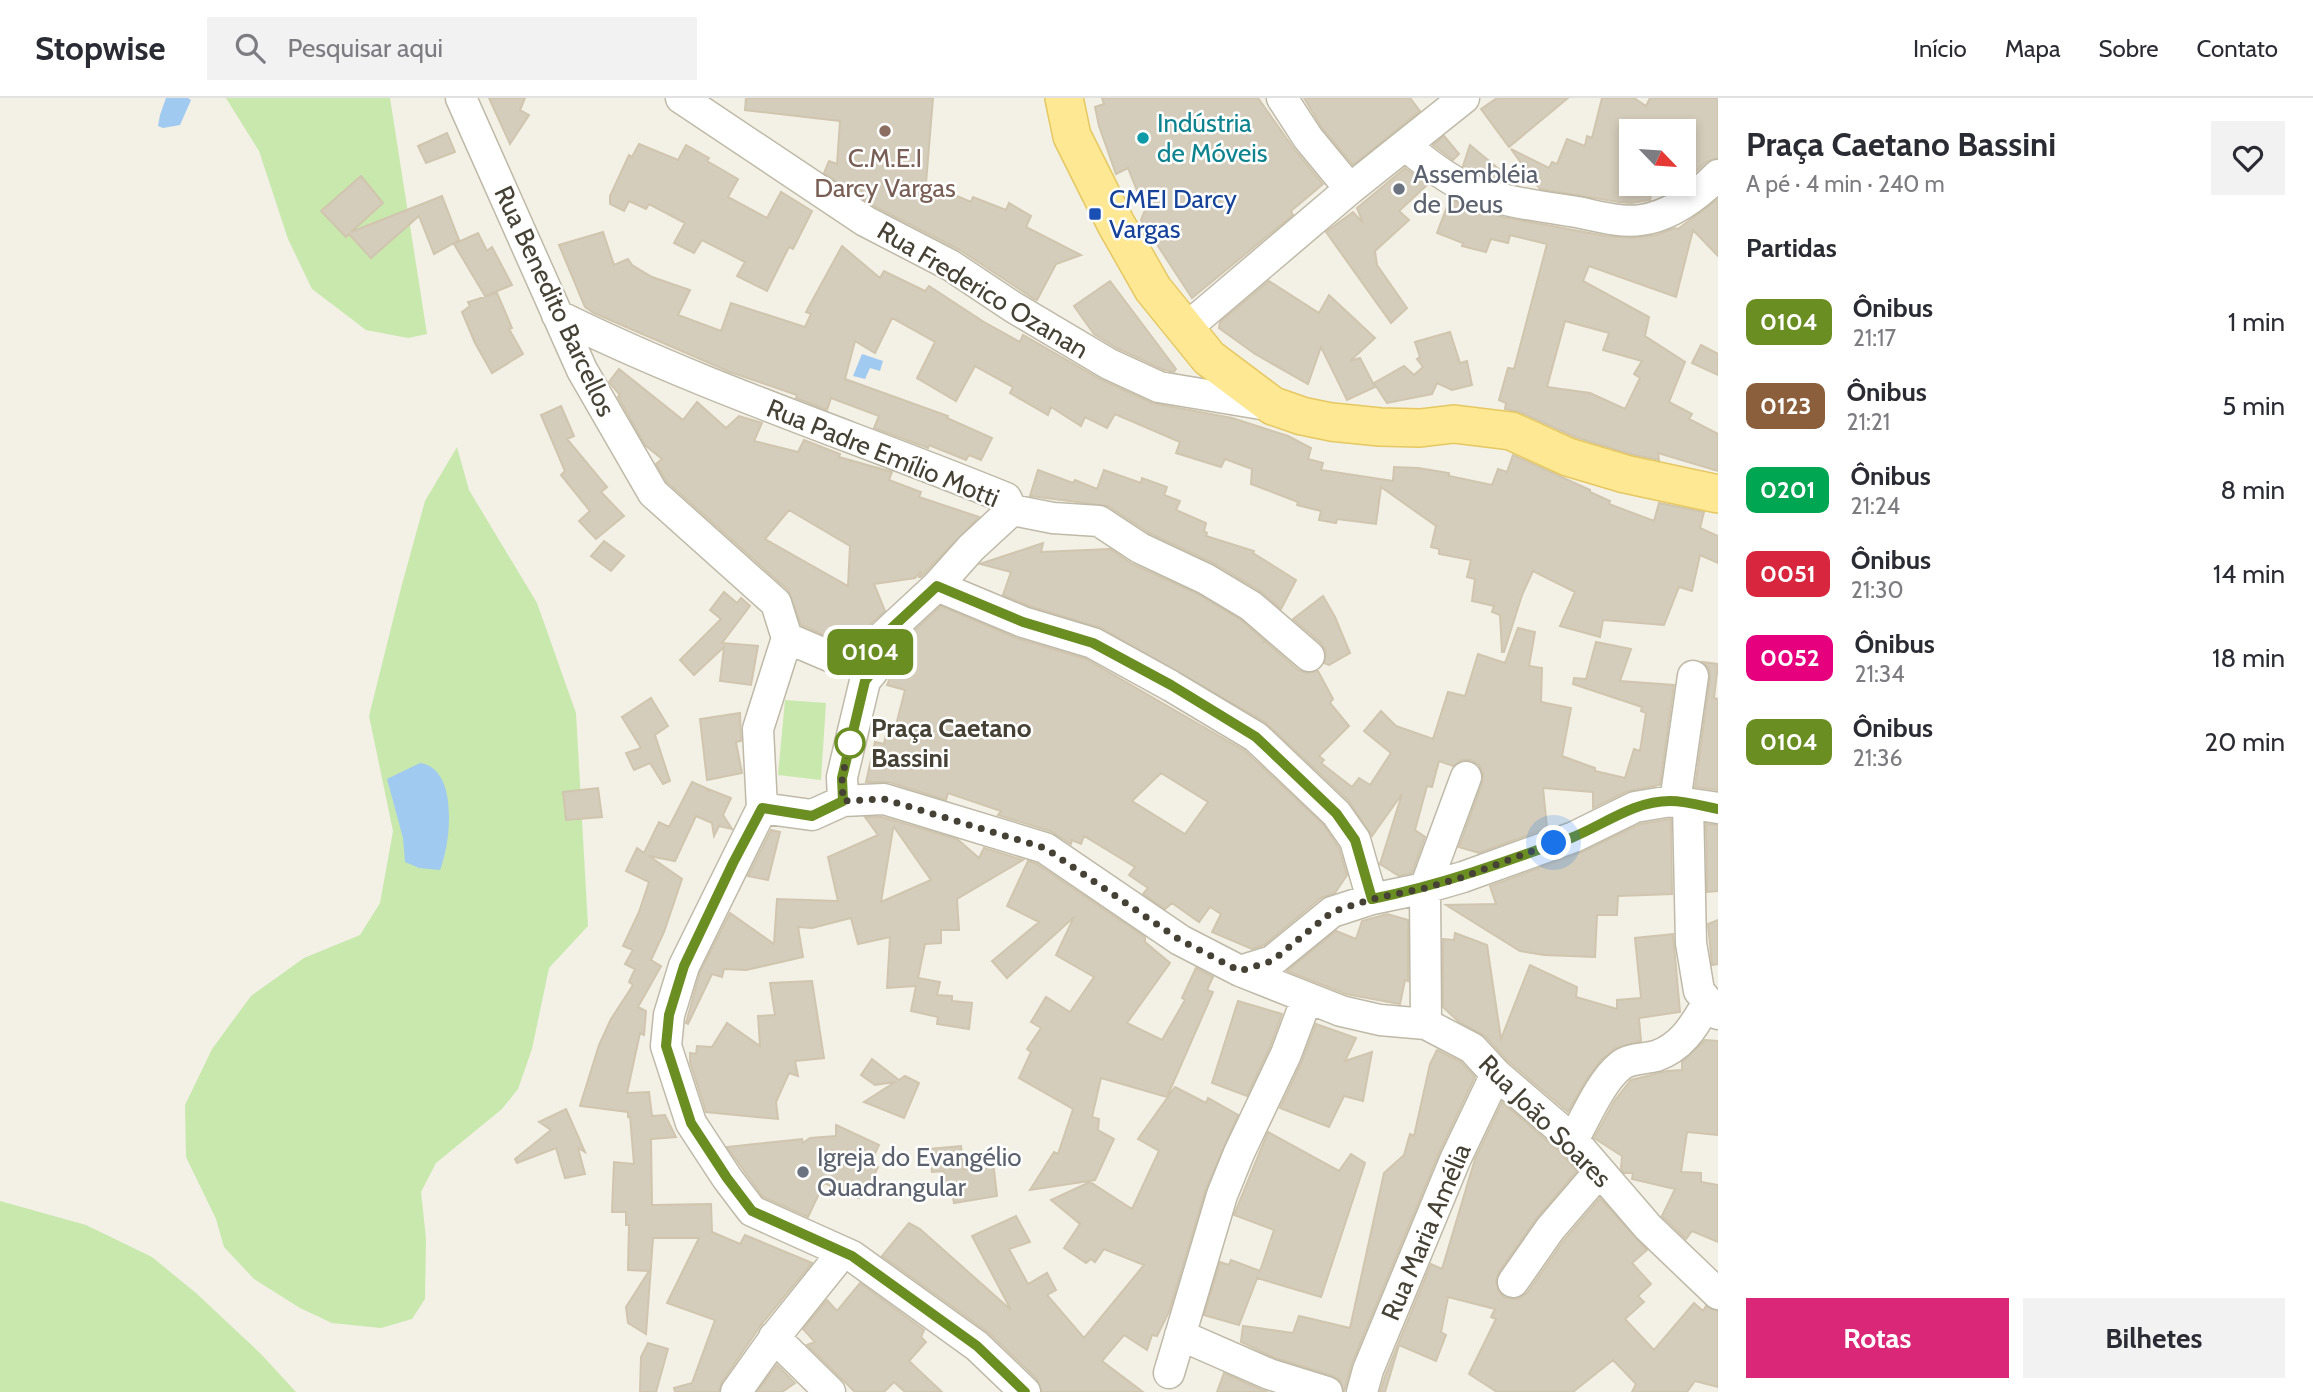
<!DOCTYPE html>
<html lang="pt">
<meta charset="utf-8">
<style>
:root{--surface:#fff;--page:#f2f2f3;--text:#2b2b33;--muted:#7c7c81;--line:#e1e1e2;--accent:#db2777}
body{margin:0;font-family:Cabin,sans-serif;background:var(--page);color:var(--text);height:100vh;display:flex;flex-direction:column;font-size:26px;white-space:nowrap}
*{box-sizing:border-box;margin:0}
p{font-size:23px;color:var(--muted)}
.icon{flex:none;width:38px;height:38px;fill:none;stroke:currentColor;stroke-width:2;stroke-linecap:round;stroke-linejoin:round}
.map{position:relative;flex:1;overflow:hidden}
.details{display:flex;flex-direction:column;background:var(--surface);width:595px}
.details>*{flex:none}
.badge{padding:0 14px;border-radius:10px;font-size:24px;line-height:46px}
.needle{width:46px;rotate:115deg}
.tools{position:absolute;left:1619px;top:21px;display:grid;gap:14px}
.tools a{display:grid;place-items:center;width:77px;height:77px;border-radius:0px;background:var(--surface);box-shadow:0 4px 10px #0003;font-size:35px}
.you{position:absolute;width:35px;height:35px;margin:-18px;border:5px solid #fff;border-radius:50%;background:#1a73e8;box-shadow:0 0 0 10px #1a73e833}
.map>.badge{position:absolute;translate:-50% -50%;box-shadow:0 0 0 4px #fff}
h2{padding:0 28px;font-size:26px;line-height:63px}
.round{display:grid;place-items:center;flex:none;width:74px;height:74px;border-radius:0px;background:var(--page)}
.summary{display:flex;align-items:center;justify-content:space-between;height:119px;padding:0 28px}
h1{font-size:33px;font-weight:700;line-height:52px}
.cta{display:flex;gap:14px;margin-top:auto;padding:14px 28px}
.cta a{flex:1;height:80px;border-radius:0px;background:var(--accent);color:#fff;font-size:28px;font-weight:700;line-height:80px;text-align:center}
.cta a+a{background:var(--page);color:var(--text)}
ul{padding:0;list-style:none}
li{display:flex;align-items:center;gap:21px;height:84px;padding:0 28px}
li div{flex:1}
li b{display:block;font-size:26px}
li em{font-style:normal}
li .badge{min-width:77px;font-weight:700;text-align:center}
header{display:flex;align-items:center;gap:42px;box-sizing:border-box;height:98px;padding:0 35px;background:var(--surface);border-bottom:2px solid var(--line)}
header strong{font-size:33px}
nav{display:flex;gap:38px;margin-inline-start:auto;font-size:24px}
.search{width:490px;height:63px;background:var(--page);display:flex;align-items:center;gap:18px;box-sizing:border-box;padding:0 24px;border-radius:0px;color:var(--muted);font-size:26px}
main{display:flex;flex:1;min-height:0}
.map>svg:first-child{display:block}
.green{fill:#c9e8ae}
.water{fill:#a1caf1}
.building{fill:#d5cdbb;stroke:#d0c5ae;stroke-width:2;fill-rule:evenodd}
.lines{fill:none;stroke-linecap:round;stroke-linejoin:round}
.minor-casing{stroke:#bfb9a8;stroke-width:33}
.major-casing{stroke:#e5c861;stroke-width:40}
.minor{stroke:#fff;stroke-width:30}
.major{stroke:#ffe893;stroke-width:37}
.line-casing{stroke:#fff;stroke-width:16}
.line{stroke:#6b8e23;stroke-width:10}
.walk{stroke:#464135;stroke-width:7;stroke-dasharray:0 12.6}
.education-dot{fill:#8d6e63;stroke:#fff;stroke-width:2.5}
.culture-dot{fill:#0f9aa8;stroke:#fff;stroke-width:2.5}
.worship-dot{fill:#6b7280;stroke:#fff;stroke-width:2.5}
.transit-dot{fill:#1a4fb4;stroke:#fff;stroke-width:2.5}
.stop-dot{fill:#fff;stroke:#6b8e23;stroke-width:3.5}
.labels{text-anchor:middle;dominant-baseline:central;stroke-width:5;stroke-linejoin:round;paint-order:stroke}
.culture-label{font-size:26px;fill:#0d838f;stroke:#fff;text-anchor:start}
.education-label{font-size:26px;fill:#785e54;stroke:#fff}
.worship-label{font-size:26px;fill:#5b616d;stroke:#fff;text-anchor:start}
.transit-label{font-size:26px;fill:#164399;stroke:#fff;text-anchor:start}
.street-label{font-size:26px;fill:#464135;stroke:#fff}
.stop-label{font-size:26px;font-weight:bold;fill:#464135;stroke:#fff;text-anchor:start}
</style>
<header>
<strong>Stopwise</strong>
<div class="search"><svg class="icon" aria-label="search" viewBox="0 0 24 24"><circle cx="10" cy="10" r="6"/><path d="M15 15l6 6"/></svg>Pesquisar aqui</div>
<nav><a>Início</a><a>Mapa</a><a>Sobre</a><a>Contato</a></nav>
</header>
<main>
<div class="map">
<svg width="1718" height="1294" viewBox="0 0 1718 1294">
<rect width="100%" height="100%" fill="#f3f0e6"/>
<path class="green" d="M226,0H390L427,236L408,240L366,232L312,191L288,141L259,53Z
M457,349L469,392L537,505L576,615L588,828L549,870L532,951L518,991L502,1011L436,1065L421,1094L426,1140L425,1201L412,1221L381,1230L332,1225L300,1210L254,1181L224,1149L216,1121L186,1059L185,1007L212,951L251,898L304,860L360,837L380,805L393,733L369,618L401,490L425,403Z
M785,602L826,605L821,682L778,677Z
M0,1103L86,1127L152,1159L196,1195L261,1256L296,1294H0Z"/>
<path class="water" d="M166,0H188L191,2L180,27L163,30L158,28L160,17Z
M862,256L883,263L880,273L870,270L865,281L853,278Z
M420,665C459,670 451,745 440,772L419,770L405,764L403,740L387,681Z"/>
<path class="building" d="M489,0H525L520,12L529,17L510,46Z
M746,0H933L926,85L971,104L973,99L1006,112L1009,105L1031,118L1026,129L1081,157L1056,166L1037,202L1034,201L960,152L874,108L824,75L829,63L837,66L840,23L745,12Z
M1102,0H1258L1294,51L1323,86L1291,113L1293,117L1192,200L1141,122L1145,112L1128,70L1116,76L1099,28L1095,9L1104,6Z
M1304,0H1410L1420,13L1353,67L1322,30Z
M1497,0H1568L1509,49L1481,11Z
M1602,0H1634L1646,8L1650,0H1718V60L1706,64L1693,76L1684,68V33H1631V86H1646L1645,91L1652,92L1650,102L1632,105L1619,104L1540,91L1511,51L1549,70L1552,64L1557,66L1567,41L1585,48L1587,38L1592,40Z
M447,35L455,54L426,65L418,48Z
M1444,38L1459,56L1453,62L1433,47Z
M639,46L678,62L686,47L709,60L707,63L738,81L728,99L767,120L781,94L812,113L793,151L789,149L767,193L737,178L745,164L702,142L694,155L674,145L685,125L649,106L646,111L629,103L624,113L610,106V98L629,57L632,59Z
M1470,47L1518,87L1484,78L1463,68Z
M1405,70L1427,87L1399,113L1409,122L1375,153L1377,167L1407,210L1391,225L1326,134L1353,114L1363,125L1357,110Z
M361,78L383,105L351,134L442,98L459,142L434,156L419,118L371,160L349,136L346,139L321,113Z
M1450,101L1472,111L1503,119L1606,138L1633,140L1656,137L1675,130L1678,131L1718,101V158L1693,132L1676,199L1589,168L1583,183L1649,219L1645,238L1685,264L1669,304L1692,316L1689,321L1718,336V373L1658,355L1659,362L1630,356L1575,339L1520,314L1505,311L1506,305L1499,302L1508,270L1514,271L1547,146L1510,137L1508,145L1491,141L1486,154L1462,148L1463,145L1437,135ZM1565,223L1609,235L1603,252L1642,263L1634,276L1640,280L1625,311L1590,295L1547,289Z
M603,134L614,167L628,161L632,167L652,179L690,192L678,217L721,233L731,205L805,229L811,216L806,214L842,148L880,180L884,173L925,193L929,188L984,224L1020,244L1023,237L1100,281L1152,305L1232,320L1288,338L1311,350L1308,361L1323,365L1321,372L1393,383L1394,369L1418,370L1449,375V378L1492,387L1498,371L1507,374L1513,357L1590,392V394L1610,403L1609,406L1654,423L1659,405L1704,414L1700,430L1718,438V465L1700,457L1692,493L1679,489L1664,527L1603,522L1600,539L1560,528L1575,494L1533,473L1522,497L1504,554H1502L1500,517L1492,514L1494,508L1472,503L1475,481L1467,479L1471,462L1439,456V451L1431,449L1436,428L1381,389L1376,426L1337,421L1336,425L1319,422L1321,413L1297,407L1298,404L1251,386L1252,371L1225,361L1221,369L1176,355L1180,344L1115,316L1107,330L1085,319L1081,328L1051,309L1048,317L1010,295L1013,289L975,268L956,303L917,280L935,244L892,220L875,255L855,243L845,281L948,318L947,320L992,340L981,362L969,357L966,362L929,347L928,350L874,330L879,318L831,300L827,312L796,300L797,297L730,274L594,215L585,209L559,147Z
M478,135L487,153L492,149L512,187L485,198L454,146Z
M1110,183L1176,271L1174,274L1164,272L1117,250L1094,236L1074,208Z
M1269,183L1319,215L1329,197L1375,240L1350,263L1360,260L1375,289L1347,302L1321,249L1308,286L1255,256L1219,230L1220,224Z
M497,195L512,230L509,231L523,256L492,275L475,245L462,214L470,208L468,204Z
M1450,234L1460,265L1467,263L1472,287L1452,292L1437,285L1432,296L1387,305L1374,285L1404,268L1414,277L1423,269L1417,261L1420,259L1415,244Z
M1701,247L1718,256V277L1692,265Z
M619,271L683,322L697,304L726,330L739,318L762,325L754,343L798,354L804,342L840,356L839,359L892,374L889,382L921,394L919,399L979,419L921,479H919L921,473L915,480L874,486L885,513L869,527L845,542L838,543L801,527L788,492L667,384L656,366L662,361L645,347L618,299L620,297L609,284ZM789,412L850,448L848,488L765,441Z
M561,308L574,338L567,341L607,389L601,394L624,418L596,441L579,423L590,413L561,377L565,373L541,317Z
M1038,372L1073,385L1075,382L1097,391L1104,372L1141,385L1142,380L1167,389L1164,397L1180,403L1176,412L1206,425L1204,433L1207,435L1206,438L1254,453L1253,455L1296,482L1281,511L1260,493L1215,466L1149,435L1108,408L1030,398Z
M604,443L624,458L611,473L591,458Z
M1043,445L1041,454L1110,451L1132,466L1198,496L1241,522L1264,542L1263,545L1265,543L1298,572L1306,575L1318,573L1333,601L1330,605L1349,628L1319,658L1324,662L1321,665L1352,689L1359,680L1370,687L1391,655L1364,633L1381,613L1396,628L1433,641L1448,594L1465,598L1478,556L1505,565L1518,530L1535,534L1529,568L1542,570L1541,604L1571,610L1562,658L1595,670V673L1625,680L1634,651L1640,653L1646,615L1641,613L1642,609L1573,586L1574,580L1586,581L1596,544L1631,551L1620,583L1674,587L1660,687L1628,693L1593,710V694L1543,690L1547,730L1479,755L1459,749L1482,685L1483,675L1479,667L1471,662H1462L1453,668L1439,663L1432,689L1427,688L1415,732L1425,739L1412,775L1399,778L1380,766L1402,696L1372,738L1348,702L1265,624L1101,530L1029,508L1003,497L1011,474L980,466Z
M724,494L737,505L741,500L750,508L722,545L758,548L751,587L720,583L724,549L694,577L680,562L721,521L710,512Z
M1323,498L1335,519L1350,555L1329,567L1324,565L1326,553L1321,545L1293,521Z
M941,508L1016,540L1086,561L1245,653L1323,726L1339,750L1347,777L1335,795L1321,800L1264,847L1252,851L1212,834L1221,816L1210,809L1199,824L1172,805L1165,811L1143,796L1148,790L1129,777L1135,769L1084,738L1081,746L1072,742L1071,746L1050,733L998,717L1001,713L948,695L946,702L889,684H866L875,644L884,646L886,637L893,639L905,592L887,587L894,571L899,547ZM1161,675L1208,704L1185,736L1132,703Z
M1703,564L1718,566L1714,600L1718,601V692L1695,689L1710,580L1709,571Z
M651,600L668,628L655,637L670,683L663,686L650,665L634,672L626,655L641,650L622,619Z
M740,615L741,643L736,644L742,675L707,682L700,621Z
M692,684L706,690L709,694L708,691L731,700L723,717L732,731L719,728L714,738L712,725L696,718L675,763L649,758L682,781L664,834L651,862L661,868L638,909L646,913L644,937L640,935L627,995L649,994L652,1018L665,1017L676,1039L651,1041L652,1107L711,1106L712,1134L740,1146L745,1137L812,1165L761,1227L722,1284L719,1294H675L674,1290L692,1285L715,1222L667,1205L699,1140H653L646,1236L628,1225L626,1209L649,1173L628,1172L629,1127H626V1114H612L614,1064L634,1066L630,1018L628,1019V1014L580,1008L599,947L611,921L633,887L629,884L635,871L625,866L633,852L623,848L639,814L649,784L626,773L637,750L644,755L659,724L669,729Z
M598,690L602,719L566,722L563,694Z
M865,719H882L957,741L979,760L984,750L1023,762L957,801L959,832H941V845L925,846L918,880L940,884L937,897L952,898V903L972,905L969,931L937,926L938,919L911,913L916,888L887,890L890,839L858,846L851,820L812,830L798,829L803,859L746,872L724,871L722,879L712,876L688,926L686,925L700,874L730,815L774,846L777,801L838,803L828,759L878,737ZM894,729L931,782L881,804L893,731Z
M1671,721L1672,796L1618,798L1617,817H1597L1595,859L1544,857L1520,853L1446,807L1496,806L1490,788L1580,755L1640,726Z
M1706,726L1718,727V793L1707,794Z
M771,732L780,734L768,782L748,778Z
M1028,763L1037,766L1145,839V844L1170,865L1127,925L1162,942L1185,902L1182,900L1196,870L1213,879L1207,892L1213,894L1167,999L1101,980L1092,1019L1099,1021L1098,1032L1114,1041L1095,1082L1030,1092L1054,1054L1058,1056L1073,1011L1019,980L1031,954L1027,951L1041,930L1031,924L1046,899L1070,914L1094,879L1056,857L1074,819L1007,880L992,863L1039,824L1007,808Z
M1387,816L1408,822V883L1405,882L1400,906L1346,896L1287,873L1336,833L1356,841L1362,823Z
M1718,822V866L1712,867L1708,826Z
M1455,835L1487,847L1501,941L1530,867L1577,889L1576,899L1617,911V902L1641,900L1635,840L1673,836L1680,914L1639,920L1641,943L1616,950L1601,962L1585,984L1568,1014L1508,963L1485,938L1458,923L1443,909V841L1454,842Z
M812,883L824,960L795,963L798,978L789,975L776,1004L778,1021L706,1014L690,964V955L696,956L697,948L712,949L727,925L760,948L758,918L775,917L770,885Z
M1238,903L1282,916L1270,949L1247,998L1212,985Z
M1316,926L1356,940L1345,963L1372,954L1363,1003L1344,998L1329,1029L1280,1010L1302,963Z
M1705,942L1718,943V1037L1687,1034L1681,1074L1701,1075V1084L1718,1087V1144L1692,1133L1686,1141L1662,1118L1675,1091L1632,1081L1633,1075H1624L1621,1071L1622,1058L1594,1040L1615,1002L1631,982L1667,973L1682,972V964Z
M1437,952L1461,964L1475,979L1439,1055L1352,1265L1344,1294L1340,1283L1333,1278L1275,1260L1241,1244L1243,1228L1293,1235L1299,1218L1350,1230L1384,1075L1404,1057L1410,1036L1414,1038L1430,966Z
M872,961L899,982L905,978L919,985L904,1020L864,1004L895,984L875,987L861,977Z
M1175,989L1206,1005L1208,1000L1238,1017L1206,1091L1169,1214L1157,1238L1152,1237L1147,1252L1124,1237L1102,1263L1143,1294H1042L1037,1281L989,1235L882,1158L909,1125L920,1131L1011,1212L972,1138L1016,1118L1030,1144L1009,1151L1028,1186L1047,1175L1056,1192L1047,1197L1084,1240L1144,1167L1104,1151L1095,1164L1091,1161L1086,1165L1064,1150L1080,1126L1051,1102L1090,1084L1132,1111L1159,1053L1138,1041Z
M1502,1004L1560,1054L1577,1073L1536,1121L1499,1174L1496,1183L1498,1192L1504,1199L1512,1201L1520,1200L1527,1195L1564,1142L1600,1100L1647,1152L1632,1165L1651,1186L1638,1198L1644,1204L1625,1221L1654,1252L1694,1205L1703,1213L1706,1208L1718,1213V1289L1695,1283L1687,1294H1632L1636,1286L1613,1262L1573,1294H1497L1469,1276L1496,1221L1491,1219L1495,1211L1448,1199L1441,1234L1446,1237L1436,1263L1399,1247L1385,1294H1380L1385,1278L1431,1166L1442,1171L1475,1061Z
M566,1011L585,1054L578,1050L585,1076L565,1080L556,1050L517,1065L515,1061L551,1032L539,1024Z
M836,1027L879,1047L870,1066L878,1069L867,1092L864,1091L859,1100L824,1085L808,1119L763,1099L727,1049L802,1041L803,1045L810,1040L836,1038Z
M1268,1034L1339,1073L1351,1056L1365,1065L1321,1199L1257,1180L1258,1178L1239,1227L1204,1217L1220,1164L1229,1167L1231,1162L1260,1173L1274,1132L1234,1117Z
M961,1048L964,1071L993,1063L997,1098L954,1105L952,1093L947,1094L944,1073L932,1074L929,1051Z
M860,1185L924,1232L921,1239L926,1244L909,1263L942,1294H905L894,1284L884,1294H855L807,1247L815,1244L803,1231L827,1202L837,1213Z
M648,1245L668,1251L656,1294H640L641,1259Z
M777,1267L795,1285L782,1294H757Z
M1224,1275L1262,1292L1268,1294H1217Z"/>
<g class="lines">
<g class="minor-casing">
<path id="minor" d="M461,0L582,272L653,395L776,505L787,540L841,563
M681,0L865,123L950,167L1013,209L1109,266L1159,289L1273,308
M1282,0L1308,40L1350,91
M1406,48C1425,64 1444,79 1467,90C1496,103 1545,109 1577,114C1597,118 1620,125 1641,122C1670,118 1698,97 1718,77
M557,217C702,289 857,339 1006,400L1012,412L1053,420L1099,423L1140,450L1206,481L1251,508L1309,558
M1184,232L1350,91L1464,0
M937,488L1023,524L1093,545L1171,588L1256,639L1336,715L1355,742L1372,801
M869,551L937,488L971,450L1012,412
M843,703L842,679L865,583L877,568L869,551
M1675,704L1693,578
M1688,706L1691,845L1699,893L1718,916
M762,710L758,631L787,540
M1240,873L1272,863L1332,814L1372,801L1425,790L1463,779L1574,739L1635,709L1671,703L1718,710
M1426,926L1425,790L1466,679
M1573,1042C1585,1021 1601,983 1620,968C1629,960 1645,961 1656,958C1683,949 1695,926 1708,904
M1513,1184L1550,1131L1599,1074
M1180,1237L1269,1276L1327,1294
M774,1239L830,1294
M1169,1275L1222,1097L1239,1055L1286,956L1307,900
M736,1294L778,1235L843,1154
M1025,1294L977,1248L852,1158L752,1113L727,1080L691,1025L666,948L669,917L684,868L762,710L812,717L843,703L884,701L1045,750L1180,842L1240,873L1341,913L1380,922L1426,926L1472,950L1496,976L1573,1042L1648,1129L1718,1196
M1362,1294L1368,1272L1455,1062L1496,976"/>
</g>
<g class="major-casing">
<path id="major" d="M1064,0L1072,38L1116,126L1153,191L1209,260L1273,308L1302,318L1331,324L1380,329L1420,330L1454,326L1511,333L1568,359L1625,376L1718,396"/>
</g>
<use href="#minor" class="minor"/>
<use href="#major" class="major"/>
</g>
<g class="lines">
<g class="line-casing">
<path id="line" d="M1025,1294L977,1248L852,1158L752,1113L727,1080L691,1025L666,948L669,917L684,868L733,765L762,710L812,718L843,703L842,680L865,583L877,568L869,551L937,488L1023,524L1093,545L1171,587L1256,639L1336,715L1355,742L1372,801C1441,787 1505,764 1571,740C1604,727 1633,703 1670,703C1686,703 1703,708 1718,711"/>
</g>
<use href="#line" class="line"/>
<path class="walk" d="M850,645L842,680L843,703L884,701L1045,750L1180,842L1240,873L1272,863L1332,814L1372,801L1425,790L1463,779L1554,745"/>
</g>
<circle class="education-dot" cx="885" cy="33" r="7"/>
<circle class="culture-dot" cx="1143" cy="40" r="7"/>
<g class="worship-dot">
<circle cx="1399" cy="91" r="7"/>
<circle cx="803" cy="1074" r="7"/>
</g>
<rect class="transit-dot" x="1088" y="109" width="14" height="14" rx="3.5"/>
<circle class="stop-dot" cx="850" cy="645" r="14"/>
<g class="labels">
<g class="culture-label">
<text x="1157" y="25">Indústria<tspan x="1157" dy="30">de Móveis</tspan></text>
</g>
<g class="education-label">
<text x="885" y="60">C.M.E.I<tspan x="885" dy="30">Darcy Vargas</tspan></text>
</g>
<g class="worship-label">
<text x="1413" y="76">Assembléia<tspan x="1413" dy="30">de Deus</tspan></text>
<text x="817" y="1059">Igreja do Evangélio<tspan x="817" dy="30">Quadrangular</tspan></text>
</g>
<g class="transit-label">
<text x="1109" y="101">CMEI Darcy<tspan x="1109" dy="30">Vargas</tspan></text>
</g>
<g class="street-label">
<text transform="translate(983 192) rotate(31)">Rua Frederico Ozanan</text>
<text transform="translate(555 203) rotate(65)">Rua Benedito Barcellos</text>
<text transform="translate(883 355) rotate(22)">Rua Padre Emílio Motti</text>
<text transform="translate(1545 1023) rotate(45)">Rua João Soares</text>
<text transform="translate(1426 1134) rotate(-67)">Rua Maria Amélia</text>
</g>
<g class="stop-label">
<text x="871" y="630">Praça Caetano<tspan x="871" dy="30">Bassini</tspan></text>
</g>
</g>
</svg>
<div class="tools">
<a><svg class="needle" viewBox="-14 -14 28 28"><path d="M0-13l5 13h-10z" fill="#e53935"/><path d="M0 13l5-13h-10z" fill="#7c7c81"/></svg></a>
</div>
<div class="you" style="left:1554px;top:745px"></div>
<b class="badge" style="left:870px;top:554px;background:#6b8e23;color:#fff">0104</b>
</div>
<section class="details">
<div class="summary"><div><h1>Praça Caetano Bassini</h1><p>A pé · 4 min · 240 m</p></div><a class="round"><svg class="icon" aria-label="heart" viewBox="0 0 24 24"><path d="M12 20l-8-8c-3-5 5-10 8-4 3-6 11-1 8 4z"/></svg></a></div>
<h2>Partidas</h2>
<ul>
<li><span class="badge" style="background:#6b8e23;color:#fff">0104</span><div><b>Ônibus</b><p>21:17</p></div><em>1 min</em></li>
<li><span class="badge" style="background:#8b5e3c;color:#fff">0123</span><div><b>Ônibus</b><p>21:21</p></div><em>5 min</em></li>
<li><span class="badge" style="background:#00a651;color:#fff">0201</span><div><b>Ônibus</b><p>21:24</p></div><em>8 min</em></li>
<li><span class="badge" style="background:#d7263d;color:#fff">0051</span><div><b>Ônibus</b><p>21:30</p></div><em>14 min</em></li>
<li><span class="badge" style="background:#e6007e;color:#fff">0052</span><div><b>Ônibus</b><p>21:34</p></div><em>18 min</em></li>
<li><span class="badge" style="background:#6b8e23;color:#fff">0104</span><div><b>Ônibus</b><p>21:36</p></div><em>20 min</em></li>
</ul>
<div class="cta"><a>Rotas</a><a>Bilhetes</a></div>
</section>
</main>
